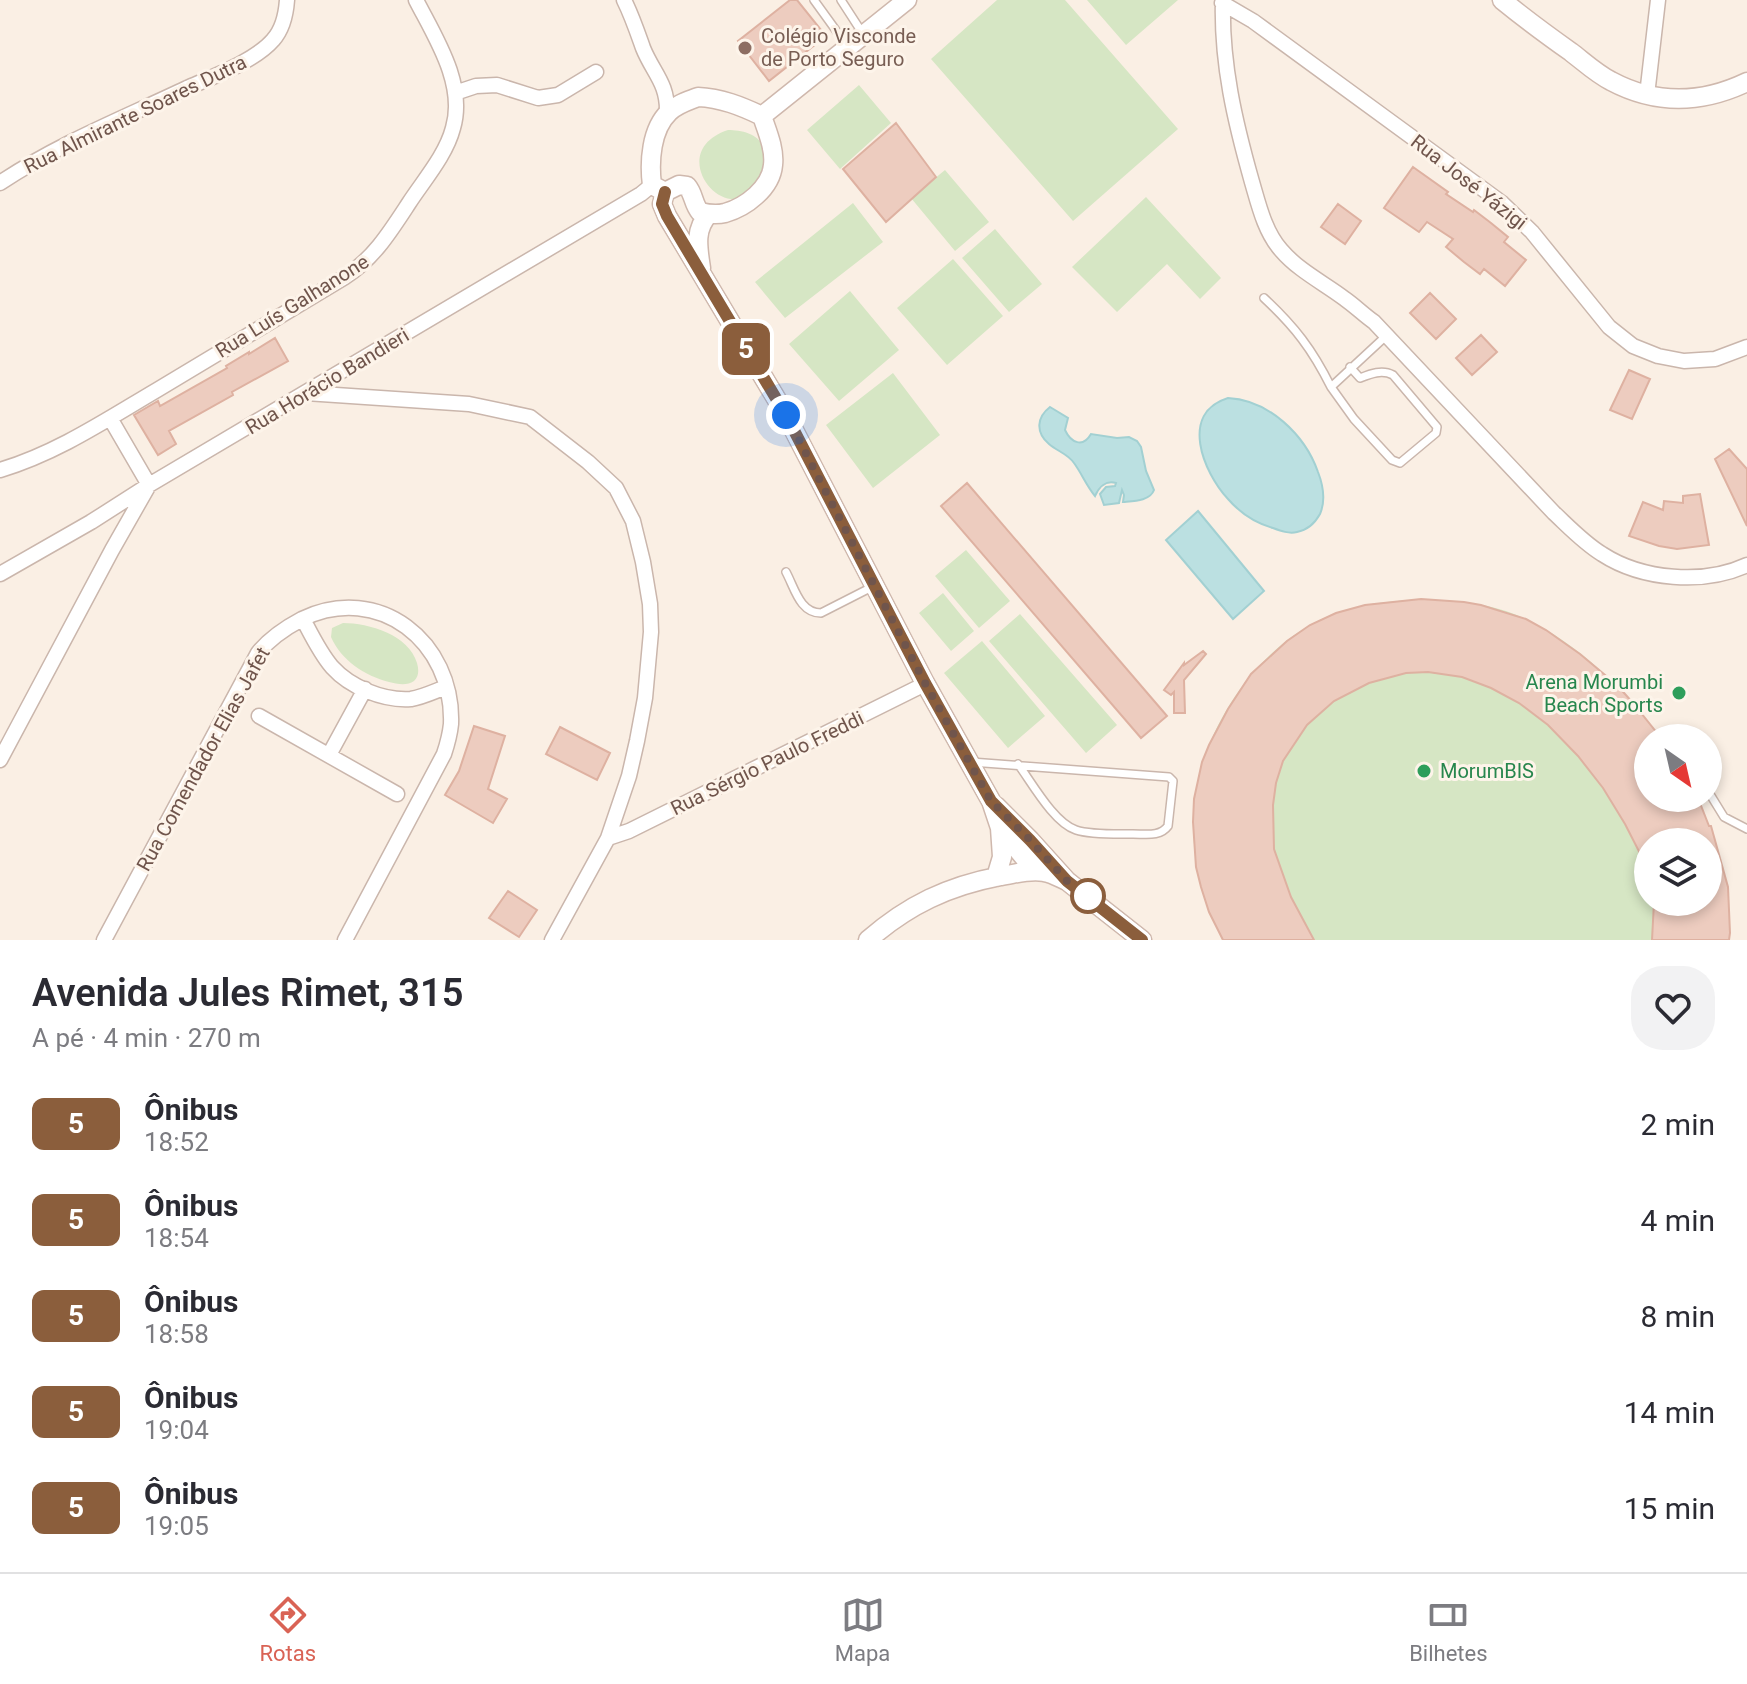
<!DOCTYPE html>
<html lang="pt">
<meta charset="utf-8">
<style>
:root{--surface:#fff;--page:#f2f2f3;--text:#2b2b33;--muted:#7c7c81;--line:#e1e1e2;--accent:#d96355}
body{margin:0;font-family:Roboto,sans-serif;background:var(--page);color:var(--text);height:100vh;display:flex;flex-direction:column;font-size:30px;white-space:nowrap}
*{box-sizing:border-box;margin:0}
p{font-size:26px;color:var(--muted)}
.icon{flex:none;width:44px;height:44px;fill:none;stroke:currentColor;stroke-width:2;stroke-linecap:round;stroke-linejoin:round}
.map{position:relative;height:940px;overflow:hidden}
.sheet{display:flex;flex-direction:column;background:var(--surface);flex:1}
.sheet>*{flex:none}
.badge{padding:0 16px;border-radius:12px;font-size:28px;line-height:52px}
.needle{width:52px;rotate:146deg}
.tools{position:absolute;left:1634px;top:724px;display:grid;gap:16px}
.tools a{display:grid;place-items:center;width:88px;height:88px;border-radius:50%;background:var(--surface);box-shadow:0 4px 12px #0003;font-size:40px}
.you{position:absolute;width:40px;height:40px;margin:-20px;border:6px solid #fff;border-radius:50%;background:#1a73e8;box-shadow:0 0 0 12px #1a73e833}
.map>.badge{position:absolute;translate:-50% -50%;box-shadow:0 0 0 4px #fff}
.round{display:grid;place-items:center;flex:none;width:84px;height:84px;border-radius:32px;background:var(--page)}
.headline{display:flex;align-items:center;justify-content:space-between;height:136px;padding:0 32px}
h1{font-size:38px;font-weight:600;line-height:60px}
ul{padding:0;list-style:none}
li{display:flex;align-items:center;gap:24px;height:96px;padding:0 32px}
li div{flex:1}
li b{display:block;font-size:30px}
li em{font-style:normal}
li .badge{min-width:88px;font-weight:700;text-align:center}
.menu{display:flex;justify-content:space-around;align-items:center;height:112px;border-top:2px solid var(--line);background:var(--surface);font-size:22px;color:var(--muted)}
.menu a{display:grid;justify-items:center;gap:4px}
.menu .active{color:var(--accent)}
.map>svg:first-child{display:block}
.green{fill:#d6e6c4;fill-rule:evenodd}
.water{fill:#bbe0e1;stroke:#a2d0d2;stroke-width:2}
.building{fill:#edccbf;stroke:#deb1a1;stroke-width:2}
.lines{fill:none;stroke-linecap:round;stroke-linejoin:round}
.lane-casing{stroke:#cab6ac;stroke-width:10}
.street-casing{stroke:#cab6ac;stroke-width:17}
.secondary-casing{stroke:#cfb8ad;stroke-width:21}
.lane{stroke:#fff;stroke-width:7}
.street{stroke:#fff;stroke-width:14}
.secondary{stroke:#fff;stroke-width:18}
.line-casing{stroke:#fff;stroke-width:18}
.line{stroke:#8b5e3c;stroke-width:12}
.walk{stroke:#70554c;stroke-width:8;stroke-dasharray:0 14.4}
.education-dot{fill:#8d6e63;stroke:#fdf4ea;stroke-width:3}
.leisure-dot{fill:#2e9e5b;stroke:#fdf4ea;stroke-width:3}
.stop-dot{fill:#fff;stroke:#8b5e3c;stroke-width:4}
.labels{text-anchor:middle;dominant-baseline:central;stroke-width:6;stroke-linejoin:round;paint-order:stroke}
.education-label{font-size:20px;fill:#785e54;stroke:#fdf4ea;text-anchor:start}
.street-label{font-size:20px;fill:#70554c;stroke:#fdf4ea}
.leisure-label{font-size:20px;fill:#27864d;stroke:#fdf4ea;text-anchor:end}
</style>
<div class="map">
<svg width="1747" height="940" viewBox="0 0 1747 940">
<rect width="100%" height="100%" fill="#faefe4"/>
<path class="green" d="M997,0H1065L1178,129L1073,221L931,59Z
M1087,0H1178L1126,45Z
M859,85L891,123L840,169L807,130Z
M728,130C741,130 758,133 764,148C766,153 766,162 768,169C762,176 756,190 748,195C716,217 668,150 728,130Z
M945,170L989,222L955,251L911,198Z
M1146,197L1221,278L1200,299L1167,264L1117,312L1072,267Z
M853,203L883,242L785,318L755,282Z
M995,229L1042,284L1009,312L962,258Z
M953,259L1003,316L947,365L897,308Z
M850,291L899,350L839,401L789,344Z
M893,373L940,435L873,488L826,425Z
M966,550L1010,601L979,628L935,576Z
M943,593L974,631L951,651L919,613Z
M1421,599C1450,601 1478,602 1506,611C1568,633 1623,686 1661,738H1648V798H1698C1713,834 1727,869 1729,908C1729,919 1731,929 1729,940H1223C1204,902 1193,865 1193,823C1193,739 1257,640 1337,613C1364,603 1393,601 1421,599ZM1648,842H1708V902H1648Z
M1020,614L1117,725L1086,753L989,641Z
M343,623C369,623 409,635 417,663C419,670 419,676 414,681C407,686 397,684 389,682C365,676 341,660 331,637L332,628Z
M982,641L1045,716L1008,748L944,673Z"/>
<path class="water" d="M1228,398C1269,400 1305,435 1318,472C1323,485 1326,500 1320,514C1315,523 1308,530 1297,532C1289,534 1281,531 1273,528C1255,523 1241,514 1228,499C1203,472 1179,413 1228,398Z
M1050,407L1068,418L1065,430C1071,443 1083,448 1091,434L1117,438L1129,437L1137,441L1141,447L1146,471L1154,490C1150,501 1134,501 1123,502L1124,495L1122,490L1119,503L1104,505L1100,494L1106,487L1115,486L1116,483C1106,480 1099,487 1095,496C1086,485 1082,474 1074,463C1068,454 1057,451 1049,444C1035,432 1037,417 1050,407Z
M1198,511L1264,591L1233,619L1166,540Z"/>
<path class="building" d="M790,0H797L826,36L769,81L738,41Z
M896,123L936,177L886,222L843,169Z
M1413,167L1448,192L1446,194L1473,212L1474,210L1491,223L1508,237L1504,242L1526,260L1505,286L1484,269L1480,274L1464,262L1446,247L1453,239L1427,222L1419,232L1384,208Z
M1338,204L1361,221L1345,244L1321,227Z
M1430,293L1456,319L1436,339L1410,313Z
M1481,335L1497,352L1472,375L1456,358Z
M275,338L288,361L232,392L233,395L169,431L176,444L158,455L134,415L158,401L160,406L227,368L226,366L249,352V354Z
M1629,370L1650,379L1632,419L1610,410Z
M1729,449L1747,469V526L1715,459Z
M967,483L1167,716L1141,738L941,506Z
M1700,494L1709,545L1677,549L1659,546L1629,536L1643,502L1663,510L1664,501L1683,503V496Z
M1421,599L1464,602L1481,605L1526,619L1546,630L1580,654L1617,685L1633,703L1661,738H1648V798H1698L1709,826H1711L1728,887L1730,933L1729,940H1652L1654,902H1708V842H1648V869L1625,824L1603,788L1578,756L1548,725L1519,703L1491,688L1462,677L1428,672L1406,673L1369,683L1334,701L1307,725L1283,761L1276,783L1273,805L1274,849L1291,897L1314,940H1223L1209,912L1201,887L1196,867L1193,822L1194,799L1202,762L1209,745L1228,709L1251,674L1287,641L1310,625L1336,613L1365,605Z
M1203,651L1206,654L1184,680L1185,713H1174V692L1171,695L1164,690L1184,663V665Z
M474,726L505,736L488,789L507,799L493,823L445,795L459,771Z
M560,727L610,753L597,780L546,754Z
M508,891L537,910L519,937L489,918Z"/>
<g class="lines">
<g class="lane-casing">
<path id="lane" d="M814,0L848,47
M841,0L863,34
M1264,298C1295,327 1312,349 1331,387
M1350,367L1360,378C1370,374 1382,369 1393,375L1437,427L1436,433L1400,463L1392,460L1354,419L1331,387L1386,336
M786,572C795,589 800,613 821,613L874,586
M971,762L1169,777L1173,781L1168,826C1160,837 1146,834 1133,834C1117,834 1091,835 1076,830C1054,823 1032,783 1018,764
M1708,791L1724,817L1747,829"/>
</g>
<g class="street-casing">
<path id="street" d="M624,0C632,16 637,31 643,48C653,73 668,83 667,113
M1223,0C1221,63 1235,122 1252,182C1259,206 1265,232 1281,250C1299,271 1324,283 1345,299C1355,306 1364,315 1374,322L1554,513C1569,527 1584,543 1602,554C1642,580 1704,585 1747,565
M1222,3L1253,21L1502,203L1532,232L1609,327L1633,346L1658,356L1684,361L1715,359L1747,347
M455,93L476,86L497,85L538,98L558,95L596,72
M1647,95L1658,0
M0,183C58,144 124,118 187,88C212,77 255,61 273,40C283,29 286,14 287,0
M306,393L469,404L530,417L588,462L616,488L633,521L643,562L650,604L651,632L645,698L637,741L629,776L608,838L552,940
M0,470C57,453 106,420 157,390C220,352 282,315 345,277C374,258 390,232 409,203C424,180 446,155 453,128C466,84 435,37 416,0
M0,574L91,522L149,485L641,194L652,185
M303,619C312,636 320,653 332,667C350,687 383,701 411,699C423,697 435,691 446,687
M259,716L397,794
M329,755L365,689
M0,760L112,550L149,485L110,418
M608,838L629,831L917,688L925,683
M104,940L258,653C270,638 285,628 302,619C379,582 454,642 451,724C450,734 447,745 444,754L345,940"/>
</g>
<g class="secondary-casing">
<path id="secondary" d="M1502,0C1524,18 1547,35 1571,52C1584,62 1597,74 1611,81C1656,105 1701,104 1747,82
M698,97C721,98 741,106 762,116C767,131 775,149 773,165C771,188 746,207 725,213C717,215 708,214 700,212C693,204 694,194 687,186L679,185L665,192L652,185C649,162 651,129 669,112C677,104 688,101 698,97Z
M762,116L907,0
M665,192L662,204L667,216L786,415L925,683L991,801L1000,828L1035,871
M701,268C698,248 694,229 709,214
M996,806L1030,840L1067,881L1142,940
M996,877L1002,857L1000,828
M868,940C908,905 948,886 1001,876C1015,874 1030,869 1044,872C1052,873 1060,878 1067,881"/>
</g>
<use href="#lane" class="lane"/>
<use href="#street" class="street"/>
<use href="#secondary" class="secondary"/>
</g>
<g class="lines">
<g class="line-casing">
<path id="line" d="M665,192L662,204L667,216L786,415L925,683L991,801L1030,840L1067,881L1142,940"/>
</g>
<use href="#line" class="line"/>
<path class="walk" d="M786,415L925,683L991,801L1030,840L1067,881L1088,896"/>
</g>
<circle class="education-dot" cx="745" cy="48" r="8"/>
<g class="leisure-dot">
<circle cx="1679" cy="693" r="8"/>
<circle cx="1424" cy="771" r="8"/>
</g>
<circle class="stop-dot" cx="1088" cy="896" r="16"/>
<g class="labels">
<g class="education-label">
<text x="761" y="36">Colégio Visconde<tspan x="761" dy="23">de Porto Seguro</tspan></text>
</g>
<g class="street-label">
<text transform="translate(135 114) rotate(-26)">Rua Almirante Soares Dutra</text>
<text transform="translate(1469 182) rotate(38)">Rua José Yázigi</text>
<text transform="translate(292 306) rotate(-32)">Rua Luís Galhanone</text>
<text transform="translate(327 381) rotate(-31)">Rua Horácio Bandieri</text>
<text transform="translate(203 759) rotate(-61)">Rua Comendador Elias Jafet</text>
<text transform="translate(767 763) rotate(-26)">Rua Sérgio Paulo Freddi</text>
</g>
<g class="leisure-label">
<text x="1663" y="682">Arena Morumbi<tspan x="1663" dy="23">Beach Sports</tspan></text>
<text x="1440" y="771" text-anchor="start">MorumBIS</text>
</g>
</g>
</svg>
<div class="tools">
<a><svg class="needle" viewBox="-14 -14 28 28"><path d="M0-13l5 13h-10z" fill="#e53935"/><path d="M0 13l5-13h-10z" fill="#7c7c81"/></svg></a>
<a><svg class="icon" aria-label="layers" viewBox="0 0 24 24"><path d="M12 4l9 5-9 5-9-5zM3 14l9 5 9-5"/></svg></a>
</div>
<div class="you" style="left:786px;top:415px"></div>
<b class="badge" style="left:746px;top:349px;background:#8b5e3c;color:#fff">5</b>
</div>
<section class="sheet">
<div class="headline"><div><h1>Avenida Jules Rimet, 315</h1><p>A pé · 4 min · 270 m</p></div><a class="round"><svg class="icon" aria-label="heart" viewBox="0 0 24 24"><path d="M12 20l-8-8c-3-5 5-10 8-4 3-6 11-1 8 4z"/></svg></a></div>
<ul>
<li><span class="badge" style="background:#8b5e3c;color:#fff">5</span><div><b>Ônibus</b><p>18:52</p></div><em>2 min</em></li>
<li><span class="badge" style="background:#8b5e3c;color:#fff">5</span><div><b>Ônibus</b><p>18:54</p></div><em>4 min</em></li>
<li><span class="badge" style="background:#8b5e3c;color:#fff">5</span><div><b>Ônibus</b><p>18:58</p></div><em>8 min</em></li>
<li><span class="badge" style="background:#8b5e3c;color:#fff">5</span><div><b>Ônibus</b><p>19:04</p></div><em>14 min</em></li>
<li><span class="badge" style="background:#8b5e3c;color:#fff">5</span><div><b>Ônibus</b><p>19:05</p></div><em>15 min</em></li>
</ul>
</section>
<nav class="menu">
<a class="active"><svg class="icon" aria-label="directions" viewBox="0 0 24 24"><path d="M12 3l9 9-9 9-9-9zM9 14v-3h6M13 9l2 2-2 2"/></svg>Rotas</a>
<a><svg class="icon" aria-label="map" viewBox="0 0 24 24"><path d="M3 6l6-2 6 2 6-2v14l-6 2-6-2-6 2zM9 4v14M15 6v14"/></svg>Mapa</a>
<a><svg class="icon" aria-label="tickets" viewBox="0 0 24 24"><path d="M3 7h18v10H3zM15 7v10"/></svg>Bilhetes</a>
</nav>
